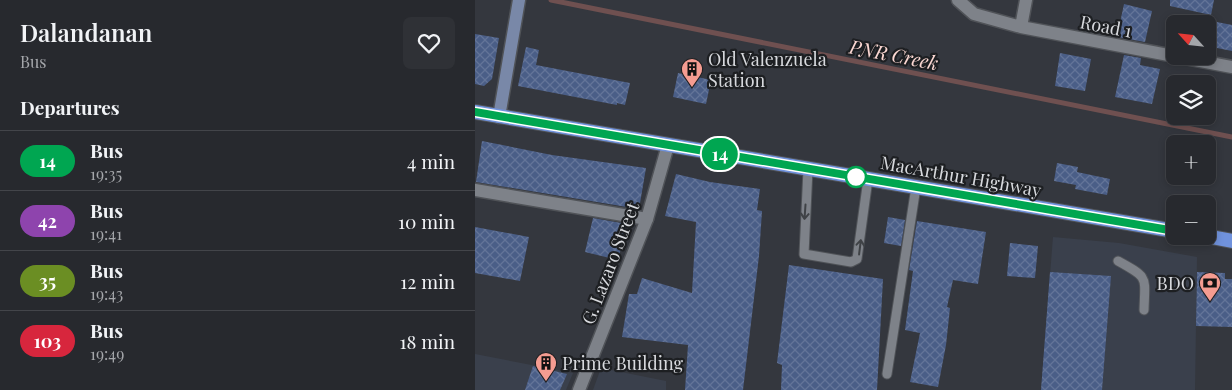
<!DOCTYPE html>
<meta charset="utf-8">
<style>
:root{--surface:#27292e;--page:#2f3136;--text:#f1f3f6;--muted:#a4a6aa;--line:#43454a}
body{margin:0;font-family:"Playfair Display",serif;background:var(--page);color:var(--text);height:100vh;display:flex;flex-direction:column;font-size:19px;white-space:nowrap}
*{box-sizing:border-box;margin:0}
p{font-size:16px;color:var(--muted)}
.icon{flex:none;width:28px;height:28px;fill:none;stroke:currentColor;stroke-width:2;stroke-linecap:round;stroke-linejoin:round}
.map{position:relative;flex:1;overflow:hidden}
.side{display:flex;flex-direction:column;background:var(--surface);width:475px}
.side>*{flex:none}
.badge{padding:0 10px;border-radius:16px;font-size:18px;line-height:32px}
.needle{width:32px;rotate:297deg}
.tools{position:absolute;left:691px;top:15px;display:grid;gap:10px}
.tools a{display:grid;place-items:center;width:50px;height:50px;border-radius:8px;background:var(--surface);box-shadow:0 2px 8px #0003,0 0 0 1px var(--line);font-size:25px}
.map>.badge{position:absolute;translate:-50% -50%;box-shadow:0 0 0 2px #fff}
h2{padding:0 20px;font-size:19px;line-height:45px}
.round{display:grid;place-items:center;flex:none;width:52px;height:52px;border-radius:8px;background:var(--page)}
.summary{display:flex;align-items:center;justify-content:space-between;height:85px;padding:0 20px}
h1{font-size:24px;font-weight:600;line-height:38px}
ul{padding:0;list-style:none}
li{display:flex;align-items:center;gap:15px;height:60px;padding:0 20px;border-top:1px solid var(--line)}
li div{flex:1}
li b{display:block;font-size:19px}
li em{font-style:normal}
li .badge{min-width:55px;font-weight:700;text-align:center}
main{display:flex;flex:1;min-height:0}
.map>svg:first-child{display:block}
.built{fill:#3a404c}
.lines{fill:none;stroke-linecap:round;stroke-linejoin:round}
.stream{stroke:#6f5050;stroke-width:5}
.building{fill:url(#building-cross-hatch)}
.service-casing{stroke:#505358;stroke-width:11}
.minor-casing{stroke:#505358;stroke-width:15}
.tertiary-casing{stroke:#505358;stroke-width:15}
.secondary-casing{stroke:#505358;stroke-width:15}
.trunk-casing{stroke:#505358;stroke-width:16}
.service{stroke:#7e8289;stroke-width:9}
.minor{stroke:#7e8289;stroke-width:12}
.tertiary{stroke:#7e8289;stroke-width:12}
.secondary{stroke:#7988a8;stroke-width:12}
.trunk{stroke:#7092dc;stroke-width:14}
.oneway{stroke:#3f4246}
.line-casing{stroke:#fff;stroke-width:11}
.line{stroke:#00a651;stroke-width:8}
.stop-dot{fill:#fff;stroke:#00a651;stroke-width:2.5}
.labels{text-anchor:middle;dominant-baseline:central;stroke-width:4.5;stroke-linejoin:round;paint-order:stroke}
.street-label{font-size:18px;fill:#d7d9dd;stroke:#1d1f22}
.poi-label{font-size:18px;fill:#d7d9dd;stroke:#1d1f22;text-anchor:start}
.water-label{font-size:19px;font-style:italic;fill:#fcd8d3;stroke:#1d1f22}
</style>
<main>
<section class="side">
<div class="summary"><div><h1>Dalandanan</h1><p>Bus</p></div><a class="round"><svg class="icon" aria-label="heart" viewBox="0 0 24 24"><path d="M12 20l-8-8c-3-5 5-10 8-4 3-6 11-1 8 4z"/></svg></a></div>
<h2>Departures</h2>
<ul>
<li><span class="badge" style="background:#00a651;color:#fff">14</span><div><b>Bus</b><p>19:35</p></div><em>4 min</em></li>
<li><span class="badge" style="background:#8e44ad;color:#fff">42</span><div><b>Bus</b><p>19:41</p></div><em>10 min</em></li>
<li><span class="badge" style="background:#6b8e23;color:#fff">35</span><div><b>Bus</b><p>19:43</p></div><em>12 min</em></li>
<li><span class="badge" style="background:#d7263d;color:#fff">103</span><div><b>Bus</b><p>19:49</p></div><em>18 min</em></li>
</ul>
</section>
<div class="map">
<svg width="757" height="390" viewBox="0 0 757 390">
<defs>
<pattern id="building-cross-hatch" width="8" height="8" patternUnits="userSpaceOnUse" patternTransform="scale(1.25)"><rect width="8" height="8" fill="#4a5e87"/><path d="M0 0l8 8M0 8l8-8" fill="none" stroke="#637498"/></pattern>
</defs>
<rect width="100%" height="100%" fill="#34373e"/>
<path class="built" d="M578,237L644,243L722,257L720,390H566Z
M0,354L98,373L91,390H0Z
M126,368L191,381V390H118Z"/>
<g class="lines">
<path class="stream" d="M76,0L757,137"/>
</g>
<path class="building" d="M695,0H739L736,15L695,6Z
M649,4L677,11L670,42L642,37Z
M732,20L757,25V51L732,46Z
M0,34L24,38L17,79L9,86L0,84Z
M51,47L64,50L61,65L155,83L150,105L142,103V105L43,86Z
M585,53L616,59L610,91L580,86Z
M649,55L666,58L665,65L685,69L677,104L640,97Z
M203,73L236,80L231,104L198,97Z
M7,141L77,155L171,168L164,209L1,182Z
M582,163L603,167L602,172L635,179L632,195L600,189L601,185L579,181Z
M201,174L235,182L285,189L282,210L287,211L284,256L268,390H210L213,345L147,337L154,294H162L167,278L217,293L221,222L190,216Z
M413,217L430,220L426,246L409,243Z
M118,218L152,224L143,260L110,252Z
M442,221L511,232L503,284L478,280L472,307L475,308L471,345L463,387L435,382L445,333L430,330L438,271L434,270Z
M0,227L54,237L45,281L0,273Z
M535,243L563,246L560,278L532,276Z
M314,265L408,279L402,390H306L307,365L302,363Z
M575,272L636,276L627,390H566Z
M722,272L750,273V279H757V327L721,326Z
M58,366L92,374L85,390H50Z"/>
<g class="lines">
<g class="service-casing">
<path id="service" d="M333,169L329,254L376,262L382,259L393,179
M643,261C674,278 670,276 669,310
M412,374L441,187"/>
</g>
<g class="minor-casing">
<path id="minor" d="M483,0L499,14L546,27L757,67
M546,27L551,0
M0,190L172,219"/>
</g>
<g class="tertiary-casing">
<path id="tertiary" d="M104,390L172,219L193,145"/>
</g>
<g class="secondary-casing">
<path id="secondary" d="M24,117L44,0"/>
</g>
<g class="trunk-casing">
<path id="trunk" d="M0,112L700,231
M731,236L757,241"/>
</g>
<use href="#service" class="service"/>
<use href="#minor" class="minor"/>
<use href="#tertiary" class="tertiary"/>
<use href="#secondary" class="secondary"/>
<use href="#trunk" class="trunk"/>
</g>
<defs><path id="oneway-shaft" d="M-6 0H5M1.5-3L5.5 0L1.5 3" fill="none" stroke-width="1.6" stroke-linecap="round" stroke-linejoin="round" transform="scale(1.25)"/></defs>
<g class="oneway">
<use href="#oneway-shaft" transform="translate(330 212) rotate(94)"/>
<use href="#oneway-shaft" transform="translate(385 247) rotate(-83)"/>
</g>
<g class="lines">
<g class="line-casing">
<path id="line" d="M0,112L700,231"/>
</g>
<use href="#line" class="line"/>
</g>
<defs>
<g id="building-pin" transform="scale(1.125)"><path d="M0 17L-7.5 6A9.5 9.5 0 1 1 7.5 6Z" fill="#f59c91" stroke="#1d1f22"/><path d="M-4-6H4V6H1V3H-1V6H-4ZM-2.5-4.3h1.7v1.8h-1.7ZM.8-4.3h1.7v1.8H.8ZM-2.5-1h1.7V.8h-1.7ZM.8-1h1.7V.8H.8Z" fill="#111"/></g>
<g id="bank-pin" transform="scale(1.125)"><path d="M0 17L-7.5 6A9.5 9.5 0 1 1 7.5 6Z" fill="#f59c91" stroke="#1d1f22"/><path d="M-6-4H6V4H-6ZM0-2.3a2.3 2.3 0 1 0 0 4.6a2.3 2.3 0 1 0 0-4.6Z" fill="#111"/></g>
</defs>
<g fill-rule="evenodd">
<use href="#building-pin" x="217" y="69"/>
<use href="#bank-pin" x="735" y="283"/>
<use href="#building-pin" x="71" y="363"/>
</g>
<circle class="stop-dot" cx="381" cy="177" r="10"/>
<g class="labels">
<g class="street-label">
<text transform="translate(631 26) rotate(11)">Road 1</text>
<text transform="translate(486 176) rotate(10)">MacArthur Highway</text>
<text transform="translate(135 263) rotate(-69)">G. Lazaro Street</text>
</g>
<g class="poi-label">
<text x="233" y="59">Old Valenzuela<tspan x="233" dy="21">Station</tspan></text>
<text x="719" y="283" text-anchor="end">BDO</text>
<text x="87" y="363">Prime Building</text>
</g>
<g class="water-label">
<text transform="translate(419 54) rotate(11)">PNR Creek</text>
</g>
</g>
</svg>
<div class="tools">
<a><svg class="needle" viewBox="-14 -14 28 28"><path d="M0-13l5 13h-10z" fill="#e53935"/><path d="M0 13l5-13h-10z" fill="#a4a6aa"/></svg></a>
<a><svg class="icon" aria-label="layers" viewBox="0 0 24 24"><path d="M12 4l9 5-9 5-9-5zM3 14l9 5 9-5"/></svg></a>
<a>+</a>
<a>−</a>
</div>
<b class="badge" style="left:245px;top:154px;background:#00a651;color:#fff">14</b>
</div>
</main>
